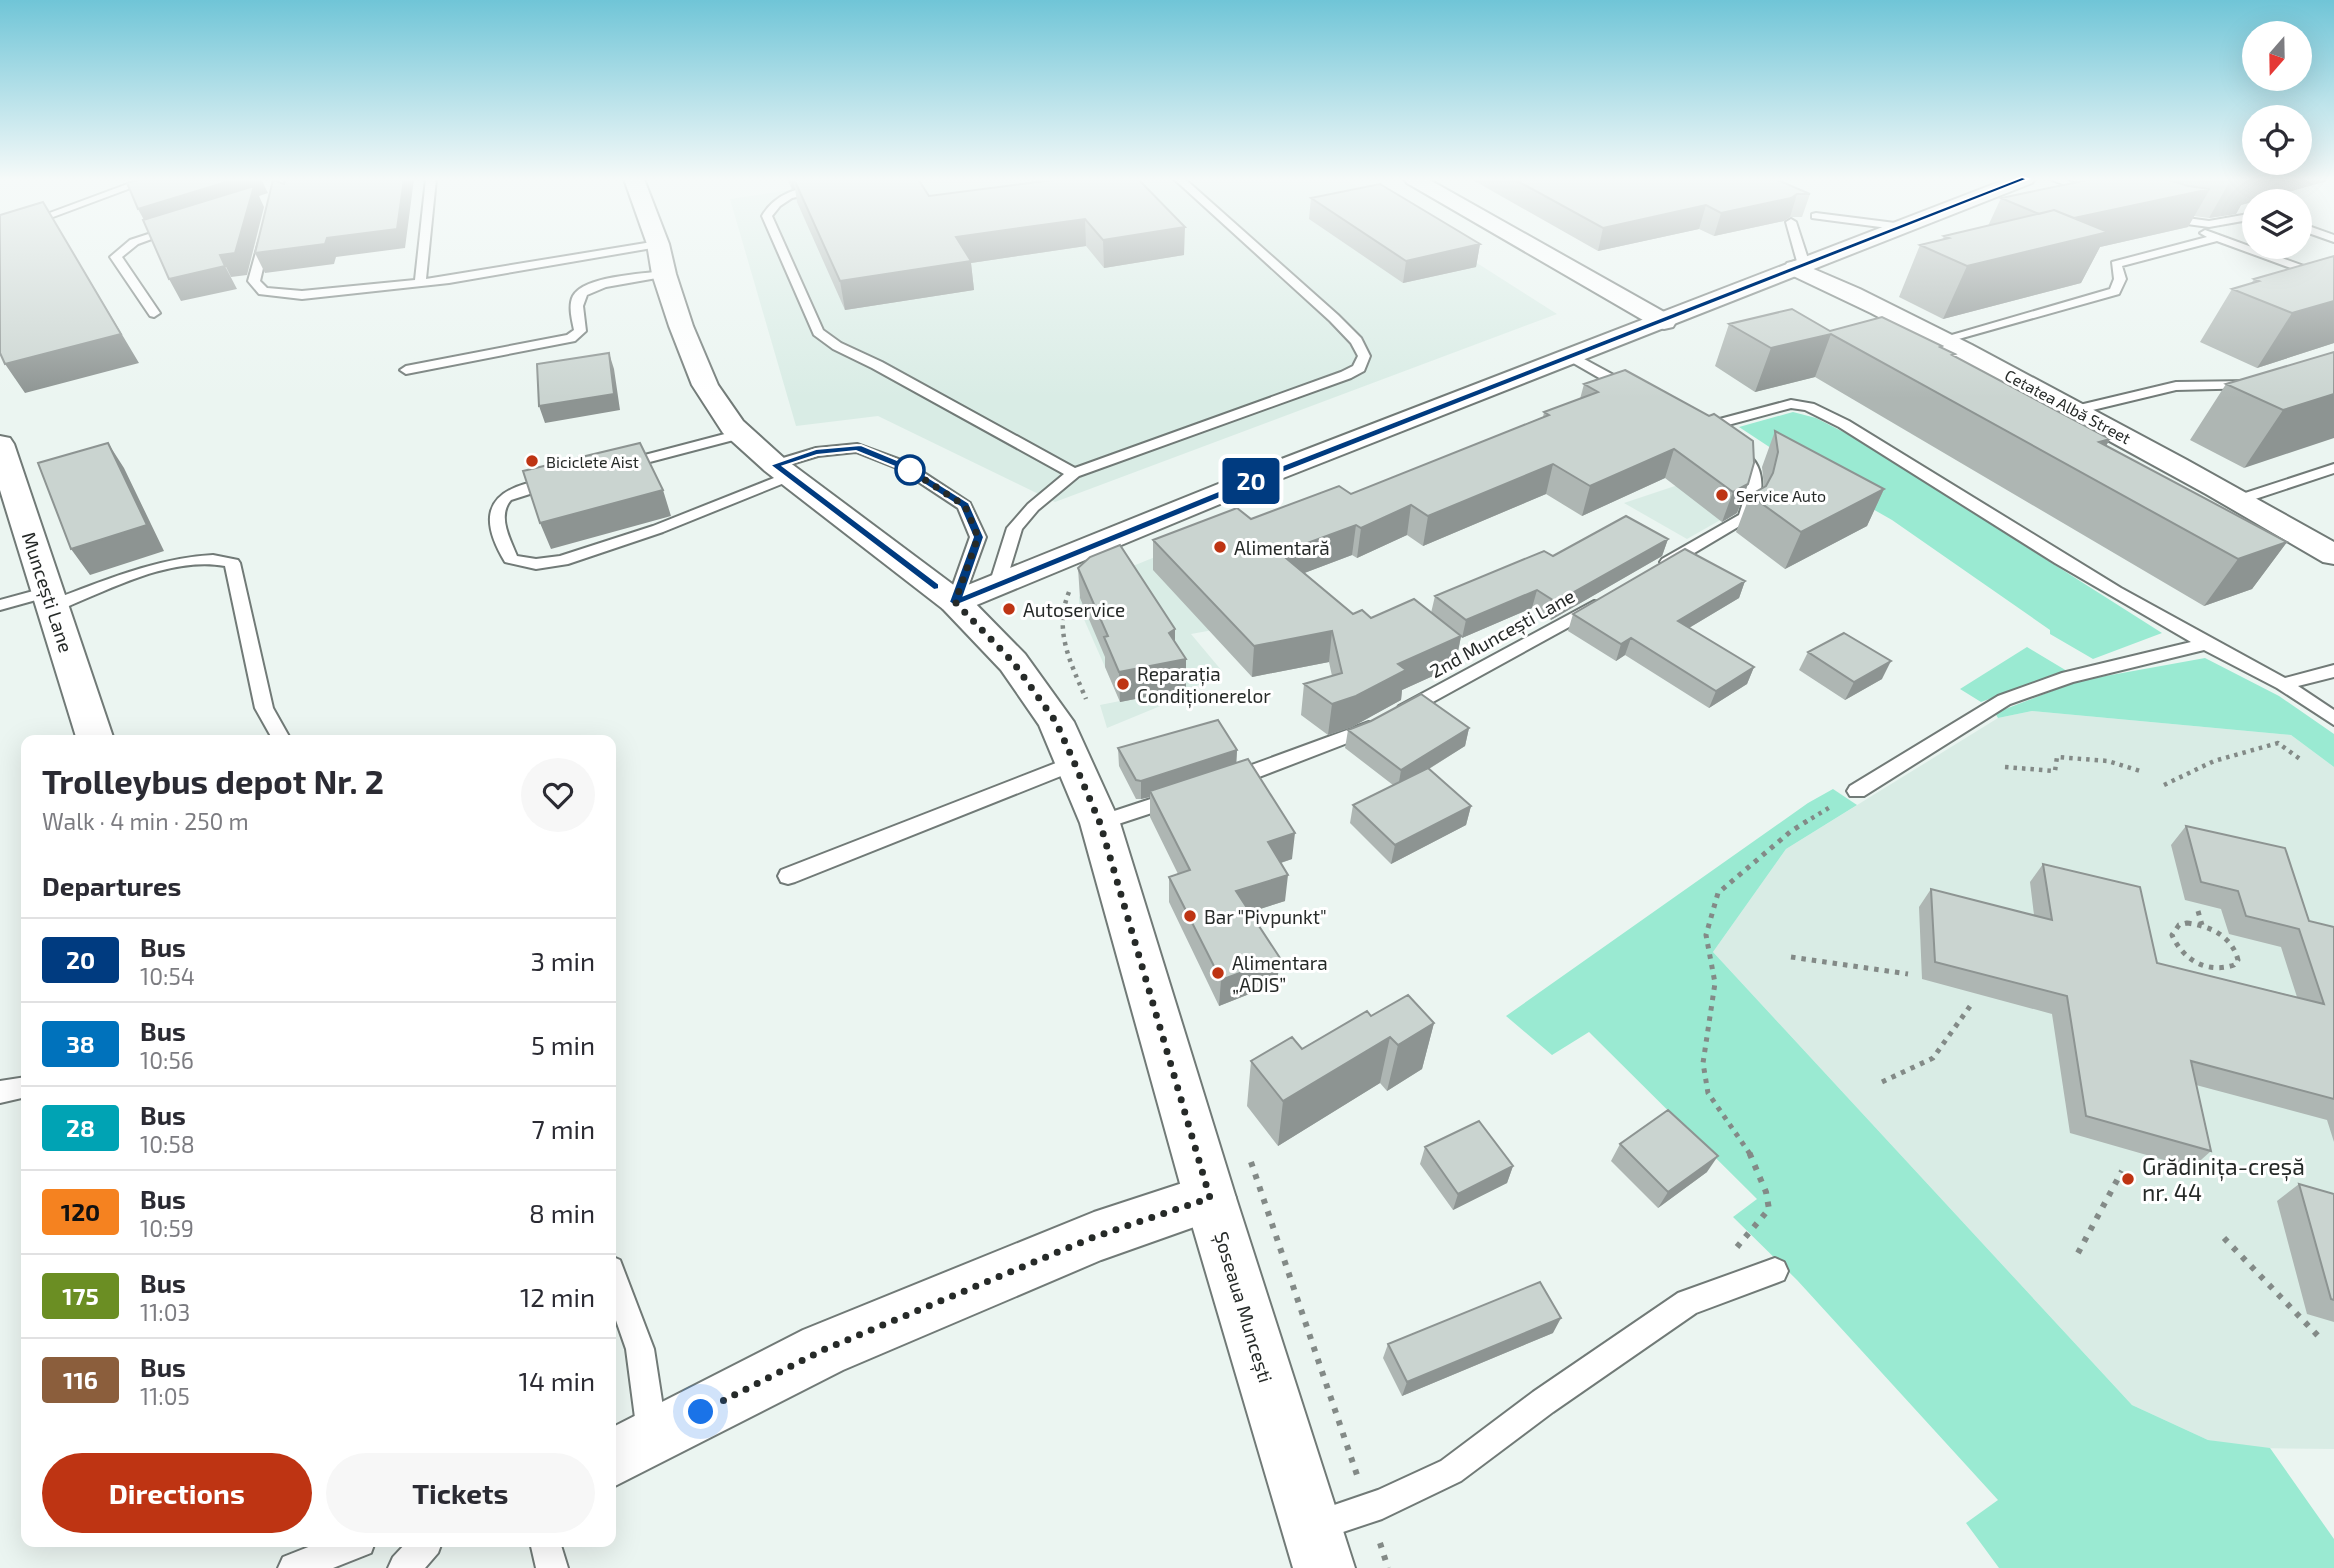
<!DOCTYPE html>
<meta charset="utf-8">
<style>
:root{--surface:#fff;--page:#f7f7f7;--text:#2b2b33;--muted:#7c7c81;--line:#e1e1e2;--accent:#be3413}
body{margin:0;font-family:"Exo 2",sans-serif;background:var(--page);color:var(--text);height:100vh;display:flex;flex-direction:column;font-size:26px;white-space:nowrap}
*{box-sizing:border-box;margin:0}
p{font-size:23px;color:var(--muted)}
.icon{flex:none;width:38px;height:38px;fill:none;stroke:currentColor;stroke-width:2;stroke-linecap:round;stroke-linejoin:round}
.map{position:relative;flex:1;overflow:hidden}
.details{position:absolute;left:21px;top:735px;width:595px;height:812px;display:flex;flex-direction:column;background:var(--surface);border-radius:14px;box-shadow:0 7px 28px #0002}
.details>*{flex:none}
.badge{padding:0 14px;border-radius:5px;font-size:24px;line-height:46px}
.needle{width:46px;rotate:200deg}
.buttons{position:absolute;left:2242px;top:21px;display:grid;gap:14px}
.buttons a{display:grid;place-items:center;width:70px;height:70px;border-radius:50%;background:var(--surface);box-shadow:0 7px 28px #0002;font-size:35px}
.you{position:absolute;width:35px;height:35px;margin:-18px;border:5px solid #fff;border-radius:50%;background:#1a73e8;box-shadow:0 0 0 10px #1a73e833}
.map>.badge{position:absolute;translate:-50% -50%;box-shadow:0 0 0 4px #fff}
h2{padding:0 21px;font-size:26px;line-height:63px}
.round{display:grid;place-items:center;flex:none;width:74px;height:74px;border-radius:37px;background:var(--page)}
.overview{display:flex;align-items:center;justify-content:space-between;height:119px;padding:0 21px}
h1{font-size:33px;font-weight:700;line-height:52px}
.primary-button{display:flex;gap:14px;margin-top:auto;padding:14px 21px}
.primary-button a{flex:1;height:80px;border-radius:42px;background:var(--accent);color:#fff;font-size:28px;font-weight:700;line-height:80px;text-align:center}
.primary-button a+a{background:var(--page);color:var(--text)}
ul{padding:0;list-style:none}
li{display:flex;align-items:center;gap:21px;height:84px;padding:0 21px;border-top:2px solid var(--line)}
li div{flex:1}
li b{display:block;font-size:26px}
li em{font-style:normal}
li .badge{min-width:77px;font-weight:700;text-align:center}
.map>svg:first-child{display:block}
.built{fill:#d9ece5}
.green{fill:#9aead2}
.lines{fill:none;stroke-linecap:round;stroke-linejoin:round}
.lane-casing{stroke:#717a77;stroke-width:4}
.street-casing{stroke:#717a77;stroke-width:4}
.secondary-casing{stroke:#717a77;stroke-width:4}
.primary-casing{stroke:#717a77;stroke-width:4}
.path-far2{stroke:#838a87;stroke-width:4.5;stroke-dasharray:3.5 5;stroke-linecap:butt}
.path-far1{stroke:#838a87;stroke-width:5;stroke-dasharray:4.5 6;stroke-linecap:butt}
.path{stroke:#838a87;stroke-width:6;stroke-dasharray:5 8;stroke-linecap:butt}
.lane{fill:#fff;fill-rule:evenodd}
.street{fill:#fff;fill-rule:evenodd}
.secondary{fill:#fff;fill-rule:evenodd}
.primary{fill:#fff;fill-rule:evenodd}
.wall{fill:#aeb6b3}
.shaded-wall{fill:#8d9492}
.building{fill:#cad4d0;stroke:#8d9492;stroke-width:2}
.line{fill:#003b80;stroke:#fff;stroke-width:2}
.walk{stroke:#262a28;stroke-width:7;stroke-dasharray:0 12.6}
.poi-dot{fill:#be3413;stroke:#fff;stroke-width:2.5}
.stop-dot{fill:#fff;stroke:#003b80;stroke-width:3.5}
.labels{text-anchor:middle;dominant-baseline:central;stroke-width:6;stroke-linejoin:round;paint-order:stroke}
.far-street-label{font-size:16px;fill:#262a28;stroke:#fff}
.far-poi-label{font-size:16px;fill:#262a28;stroke:#fff;text-anchor:start}
.poi-label{font-size:19px;fill:#262a28;stroke:#fff;text-anchor:start}
.street-label{font-size:19px;fill:#262a28;stroke:#fff}
.near-poi-label{font-size:23px;fill:#262a28;stroke:#fff;text-anchor:start}
</style>
<div class="map">
<svg width="2334" height="1568" viewBox="0 0 2334 1568">
<rect width="100%" height="100%" fill="#ebf5f1"/>
<path class="built" d="M864,179H1345L1557,314L1055,502L878,416L796,426L730,199Z
M1705,476L1745,506L1687,539L1624,503Z
M1160,555L1235,626L1191,634L1222,671L1170,702L1107,728L1100,705L1120,701L1079,608V597L1091,583Z
M2032,711L2291,735L2334,767V1449L2255,1448L2208,1440L2132,1405L1713,952L1786,849L1998,718Z"/>
<path class="green" d="M1793,412L1816,418L1855,438L2162,633L2093,659L2050,634V630L1892,520L1806,471L1739,427Z
M2027,647L2067,671L1981,702L1960,689Z
M2205,658L2279,696L2334,734V767L2291,735L2032,711L1998,718L1995,713L2078,681Z
M1833,789L1857,805L1786,849L1713,952L2132,1405L2208,1440L2270,1448L2334,1539V1568H1999L1966,1523L1998,1500L1797,1280L1733,1217L1757,1199L1589,1032L1552,1055L1506,1016L1808,803Z"/>
<g class="lines">
<g class="lane-casing">
<path id="lane" d="M141,179H155L45,220L36,218Z
M426,179H436L426,279L658,241L664,244L658,247L449,283L302,299L259,294L248,281L260,238L265,235L270,238L260,281L267,288L302,291L415,280Z
M1174,179H1185L1338,315L1361,338L1370,356L1364,371L1351,378L1079,476L1038,510L1022,529L1005,585L1003,588H991L989,585L1007,528L1028,504L1064,474L872,368L833,349L814,335L762,216C774,195 799,185 823,187V191L792,198L780,206L772,216L823,330L841,343L882,362L1075,468L1341,372L1353,366L1358,356L1351,343L1330,321Z
M2050,179H2064L2096,192L2087,194Z
M1816,213L1903,224L1908,227L1903,230L1812,218V214Z
M2254,213V219L2209,227L2165,221L2160,218L2165,215L2209,221Z
M1791,219L1796,222L1810,265L1808,267L1798,265L1786,222Z
M2300,223L2334,235V242L2300,230Z
M170,227L179,229L138,244L122,257L160,313L154,317L150,316L110,257L130,240Z
M2205,230L2334,277V284L2217,241L2122,266L2126,279L2119,294L1948,342H1940L1938,339L2110,289L2114,279L2112,262L2207,237L2200,233Z
M664,271L670,274L668,276L606,287L587,295L583,306L586,331L575,341L406,374L400,370L406,366L567,335L574,330C572,320 568,306 573,296C584,276 642,274 664,271Z
M1573,353L1632,385L1634,388L1627,392L1622,391L1568,360L1567,357Z
M2251,381L2258,385L2256,388L2176,390L2076,414L2069,410L2071,407L2176,382Z
M1791,400L1814,404L1849,421L2121,588L2285,678L2334,665V677L2298,686L2334,710V725L2277,688L2204,650L2073,682L2010,704L1864,796H1850L1847,791L1850,786L1998,696L2062,673L2191,642L2055,563L1839,427L1805,410L1791,408L1702,432L1695,428L1697,425Z
M740,430L745,431V437L623,469L616,465L618,462Z
M857,444L909,463L970,503L986,537L961,606H949L947,602L970,537L958,508L899,469L856,452L818,456L775,469L768,465L770,462L816,448Z
M1734,448C1767,457 1766,492 1753,518L1674,565H1662L1660,562L1662,559L1739,515L1746,493V471L1727,452Z
M2334,464V473L2246,502H2236L2234,499L2236,496Z
M789,472L796,476L794,479L663,532L568,564L536,569L505,562C484,527 480,497 525,484C535,481 548,477 558,479L560,482L558,485L511,500C497,516 510,539 517,556L536,559L560,556L653,526Z
M213,555L238,560L240,563L273,708L291,740H273L255,708L225,566C170,556 109,590 59,610L53,611L45,606L47,602C101,582 155,558 213,555Z
M48,587L54,589L56,592L54,595L0,610V600Z
M1594,601L1600,602L1602,606L1600,610L1411,714H1399L1396,710L1399,706Z
M1369,722L1376,724L1378,728L1376,732L1241,784H1227L1224,779L1227,774Z
M1074,756L1081,758L1083,763L1081,768L795,882L788,884L781,882L778,876L781,870Z
M1175,791L1182,793L1185,798L1182,803L1100,830L1093,828L1090,823L1093,818Z
M26,1077V1097L0,1103V1081Z
M611,1256L620,1260L654,1349L667,1433L662,1443L652,1448L642,1443L637,1433L626,1349L611,1306Z
M1775,1258L1784,1262L1788,1271L1784,1280L1696,1313L1553,1412L1461,1481L1382,1519L1316,1541L1305,1537L1301,1526L1305,1515L1378,1490L1441,1461L1533,1392L1678,1293Z
M321,1542H375L371,1553L333,1568H278L283,1557Z
M407,1542H442L438,1553L425,1568H388L393,1557Z
M530,1542H560L568,1568H536Z"/>
</g>
<g class="street-casing">
<path id="street" d="M1404,179H1428L1673,317L1676,322L1673,327L1664,329L1655,327L1407,183Z
M1795,261L1860,289L1972,345L2187,460L2334,542V564L2323,562L2206,494L2009,386L1871,313L1787,273L1784,268L1787,263Z
M0,436L10,438L14,444L114,740H77L0,490Z
M1210,1174L1228,1181L1236,1198L1228,1215L1101,1260L843,1370L611,1488V1428L803,1330L1094,1212Z"/>
</g>
<g class="secondary-casing">
<path id="secondary" d="M2007,179H2035L2032,183L1273,482L967,609L955,612L943,609L939,602L943,595L1253,470Z"/>
</g>
<g class="primary-casing">
<path id="primary" d="M624,179H644L669,244L676,274L693,326L718,385L743,421L785,459L967,595L1025,654L1074,722L1120,823L1236,1198L1355,1568H1293L1184,1198L1080,823L1039,725L1001,670L943,609L765,471L723,433L692,385L669,326L652,274L647,244Z"/>
</g>
<path class="path-far2" d="M1069,592C1053,631 1071,663 1086,699
M2005,767L2055,771L2057,757L2108,761L2140,771
M2164,785L2214,761L2278,743L2300,759
M1804,823L1832,806"/>
<path class="path-far1" d="M2198,911L2202,925
M2187,923C2210,926 2232,936 2238,960L2234,965C2207,974 2183,960 2172,935L2179,925Z
M1791,957L1908,974
M1882,1082L1933,1058L1973,1002
M1750,1154L1708,1093L1703,1063L1715,983L1706,935L1718,893L1790,832L1807,821"/>
<path class="path" d="M1251,1162L1357,1475
M2224,1238L2323,1341
M1737,1247L1769,1209L1766,1192L1749,1152
M2078,1253L2122,1171
M1380,1543L1388,1568"/>
<use href="#lane" class="lane"/>
<use href="#street" class="street"/>
<use href="#secondary" class="secondary"/>
<use href="#primary" class="primary"/>
</g>
<path class="wall" d="M787,179H918L929,196L1036,182L1035,179H1138L1184,255L1104,268L1086,246L971,263L974,290L845,310L797,202L795,189L792,190Z
M1471,179H1775L1810,194L1802,217H1790L1784,221L1714,236L1699,229L1598,251Z
M2092,179H2328L2327,181L2241,205L2236,214L2209,218L2194,216L2188,227L2100,247L2081,283L1943,319L1899,297L1920,245L1942,240L1944,236L1988,226L2001,198Z
M1311,198L1480,244L1476,267L1403,283L1309,219Z
M2334,256V343L2257,368L2200,342L2232,289L2251,284L2254,279Z
M1729,324L1830,331L1942,346V348L1954,356L2110,439L2106,446L2287,542L2252,589L2204,606L1815,377L1755,392L1715,366Z
M2334,352L2244,468L2190,440L2226,384Z
M1584,384L1748,484L1737,513L1722,522L1665,478L1582,516L1546,494L1423,546L1407,535L1357,558L1352,555L1304,573L1353,614L1371,618L1431,613L1435,596L1553,556L1668,539L1662,556L1551,620L1532,608L1462,638L1461,637L1455,666L1402,690L1401,700L1352,727L1328,735L1301,715L1304,684L1332,676L1329,662L1252,677L1153,570V540L1251,519L1351,494L1543,417L1544,412L1580,399Z
M1775,431L1884,489L1867,526L1785,569L1736,532L1750,495L1764,487L1762,467Z
M1078,568L1175,629V642L1186,689L1120,702L1105,667V657L1080,598Z
M1745,581L1739,598L1689,628L1754,667L1747,684L1709,708L1625,655L1616,661L1568,631L1573,614Z
M1808,652L1882,679L1845,700L1799,670Z
M1469,728L1465,746L1429,769L1471,806L1466,825L1391,864L1350,823L1353,805L1393,785L1345,748L1348,730Z
M1118,748L1237,750L1236,763L1292,859L1281,863L1285,901L1250,912L1280,958L1277,983L1219,1006L1169,902V877L1178,874L1150,817V797L1141,799H1136L1119,766Z
M2186,826L2309,921L2334,927V1142L2327,1120L2196,1085L2211,1151L2192,1168L2070,1133L2052,1014L1922,979L1919,907L1931,889L2034,915L2030,882L2043,864L2157,963L2297,997L2281,947L2229,934L2221,909L2185,900L2171,845Z
M1371,1016L1434,1023L1422,1069L1387,1091L1380,1083L1278,1146L1247,1106L1251,1061L1302,1049Z
M1620,1144L1707,1172L1658,1208L1611,1161Z
M1425,1147L1513,1166L1507,1183L1453,1210L1420,1164Z
M2299,1184L2334,1194V1322L2307,1314L2277,1201Z
M1553,1333L1402,1396L1383,1358L1388,1344Z"/>
<path class="shaded-wall" d="M236,179H261L268,193L259,196L264,207L247,275L231,277L220,255L150,231L138,209Z
M404,179H414L405,248L336,257L334,264L265,273L255,253Z
M790,179H793L795,189L792,190Z
M2231,179H2328L2327,181L2241,205L2236,214L2209,218Z
M2210,189L2188,227L2100,247L2081,283L1943,319L1967,266L2058,222Z
M1797,194L1790,217L1784,221L1714,236L1721,213Z
M43,202L139,363L25,393L5,364Z
M1706,205L1699,229L1598,251L1603,228Z
M1085,219L1086,246L971,263L974,290L845,310L840,281L956,237Z
M1185,227L1184,255L1104,268L1103,240Z
M1480,244L1476,267L1403,283L1406,261Z
M225,266L237,289L181,301L169,279Z
M2334,301V343L2257,368L2292,313Z
M1831,334L1815,377L1755,392L1771,348Z
M609,353L614,369L620,410L545,423L539,406Z
M2334,394V438L2244,468L2283,410Z
M2110,439L2088,476L2099,442Z
M108,443L124,468L164,551L90,575L71,549Z
M1674,449L1665,478L1582,516L1590,486Z
M1553,464L1546,494L1423,546L1428,516Z
M1748,484L1737,513L1722,522L1733,492Z
M1884,489L1867,526L1785,569L1801,532Z
M663,490L671,516L551,549L540,523Z
M1411,505L1407,535L1357,558L1361,528Z
M1356,525L1352,555L1278,583L1280,553Z
M1668,539L1662,556L1551,620L1556,602Z
M2287,542L2252,589L2204,606L2238,559Z
M1745,581L1739,598L1672,638L1678,621Z
M1537,590L1532,608L1462,638L1466,620Z
M1175,629V659H1186V689L1120,702L1119,672Z
M1332,631L1329,662L1252,677L1254,646Z
M1461,636L1455,666L1402,690L1401,700L1352,727L1328,735L1332,704L1398,664Z
M1631,638L1625,655L1616,661L1621,644Z
M1891,661L1882,679L1845,700L1854,682Z
M1754,667L1747,684L1709,708L1716,691Z
M1469,728L1465,746L1398,788L1401,770Z
M1237,750L1236,769L1150,791V797L1141,799V781Z
M1471,806L1466,825L1391,864L1395,845Z
M1295,833L1292,859L1265,868L1268,842Z
M1288,875L1285,901L1235,917L1236,891Z
M1280,958L1277,983L1219,1006L1221,980Z
M1434,1023L1422,1069L1387,1091L1398,1045Z
M1390,1037L1380,1083L1278,1146L1283,1101Z
M1718,1156L1707,1172L1658,1208L1668,1192Z
M1513,1166L1507,1183L1453,1210L1458,1194Z
M1561,1318L1553,1333L1402,1396L1407,1382Z"/>
<path class="building" d="M141,179H236L138,209L127,183Z
M285,179H404L397,229L327,238L325,244L255,253L273,180L284,184Z
M794,179H918L929,196L1052,180V179H1138L1185,227L1103,240L1085,219L956,237L971,261L840,281Z
M1514,179H1775L1810,194H1797L1791,198L1721,213L1706,205L1603,228Z
M2092,179H2166L2188,186L2210,189L2074,218L2054,210L2039,214L2001,198Z
M1380,184L1480,244L1406,261L1311,198Z
M254,186L235,253L220,255L225,266L169,279L143,220Z
M43,202L121,334L5,364L0,353V215Z
M2054,210L2108,232L1967,266L1920,245L1949,238L1944,236Z
M2334,256V301L2292,313L2232,289L2259,281L2254,279Z
M1792,309L1830,331L1882,317L1942,346L1940,347L1955,354L1952,355L2110,439L2099,442L2287,542L2238,559L1831,334L1771,348L1729,324Z
M2334,352V394L2283,410L2226,384Z
M609,353L614,394L539,406L537,364Z
M1625,370L1709,416L1714,414L1753,441L1754,463L1748,484L1733,492L1674,449L1590,486L1553,464L1428,516L1411,505L1361,528L1356,525L1280,553L1353,614L1362,610L1371,618L1414,599L1461,636L1398,664L1406,670L1356,696L1332,704L1304,684L1342,673L1332,631L1254,646L1153,540L1237,508L1251,519L1339,486L1351,494L1549,415L1544,412L1598,392L1584,384Z
M1775,431L1884,489L1801,532L1750,495L1766,486L1773,473L1778,452Z
M108,443L147,525L71,549L38,463Z
M640,443L663,490L540,523L523,471Z
M1626,516L1668,539L1556,602L1537,590L1466,620L1435,596L1544,551L1553,556Z
M1120,545L1175,629L1169,633L1186,659L1119,672L1104,637L1108,636L1078,568L1090,557Z
M1685,549L1745,581L1678,621L1754,667L1716,691L1631,638L1621,644L1573,614Z
M1844,633L1891,661L1854,682L1808,652Z
M1421,694L1469,728L1401,770L1348,730L1371,721Z
M1218,720L1237,750L1141,781L1136,780L1118,748Z
M1248,759L1295,833L1268,842L1288,875L1236,891L1280,958L1221,980L1169,877L1190,870L1150,791Z
M1428,768L1471,806L1395,845L1353,805Z
M2186,826L2285,848L2309,921L2334,927V1099L2191,1061L2211,1151L2086,1116L2067,996L1935,962L1931,889L2052,920L2043,864L2140,887L2157,963L2324,1004L2299,929L2246,916L2238,891L2201,882Z
M1408,995L1434,1023L1398,1045L1390,1037L1283,1101L1251,1061L1292,1037L1302,1049L1367,1011L1371,1016Z
M1668,1110L1718,1156L1668,1192L1620,1144Z
M1479,1121L1513,1166L1458,1194L1425,1147Z
M2299,1184L2334,1194V1300L2331,1299Z
M1540,1282L1561,1318L1407,1382L1388,1344Z"/>
<linearGradient id="sky" x2="0" y2="1"><stop stop-color="#70c5d7"/><stop offset="0.45" stop-color="#f6faf9"/><stop offset="1" stop-color="#f6faf9" stop-opacity="0"/></linearGradient>
<rect width="2334" height="398" fill="url(#sky)"/>
<path class="line" d="M2022,177L2028,179L1267,479L955,606L949,602L973,537L960,507L900,469L856,451L817,455L783,466L939,584V589L934,590L770,465L816,449L861,445L907,464L969,503L984,537L964,595L1260,474Z"/>
<g class="lines">
<path class="walk" d="M701,1412L823,1350L1094,1237L1210,1198L1100,823L1074,762L1056,722L1013,662L955,602L978,537L965,506L904,466L910,470"/>
</g>
<g class="poi-dot">
<circle cx="532" cy="461" r="7"/>
<circle cx="1722" cy="495" r="7"/>
<circle cx="1220" cy="547" r="7"/>
<circle cx="1009" cy="609" r="7"/>
<circle cx="1123" cy="684" r="7"/>
<circle cx="1190" cy="916" r="7"/>
<circle cx="1218" cy="973" r="7"/>
<circle cx="2128" cy="1179" r="7"/>
</g>
<circle class="stop-dot" cx="910" cy="470" r="14"/>
<g class="labels">
<g class="far-street-label">
<text transform="translate(2068 406) rotate(28)">Cetatea Albă Street</text>
</g>
<g class="far-poi-label">
<text x="546" y="461">Biciclete Aist</text>
<text x="1736" y="495">Service Auto</text>
</g>
<g class="poi-label">
<text x="1234" y="547">Alimentară</text>
<text x="1023" y="609">Autoservice</text>
<text x="1137" y="673">Reparația<tspan x="1137" dy="22">Condiționerelor</tspan></text>
<text x="1204" y="916">Bar "Pivpunkt"</text>
<text x="1232" y="962">Alimentara<tspan x="1232" dy="22">„ADIS”</tspan></text>
</g>
<g class="street-label">
<text transform="translate(48 592) rotate(72)">Muncești Lane</text>
<text transform="translate(1502 633) rotate(-29)">2nd Muncești Lane</text>
<text transform="translate(1244 1307) rotate(73)">Șoseaua Muncești</text>
</g>
<g class="near-poi-label">
<text x="2142" y="1166">Grădinița-creșă<tspan x="2142" dy="26">nr. 44</tspan></text>
</g>
</g>
</svg>
<div class="buttons">
<a><svg class="needle" viewBox="-14 -14 28 28"><path d="M0-13l5 13h-10z" fill="#e53935"/><path d="M0 13l5-13h-10z" fill="#7c7c81"/></svg></a>
<a><svg class="icon" aria-label="locate" viewBox="0 0 24 24"><circle cx="12" cy="12" r="6"/><path d="M12 2v4M12 18v4M2 12h4M18 12h4"/></svg></a>
<a><svg class="icon" aria-label="layers" viewBox="0 0 24 24"><path d="M12 4l9 5-9 5-9-5zM3 14l9 5 9-5"/></svg></a>
</div>
<div class="you" style="left:701px;top:1412px"></div>
<b class="badge" style="left:1251px;top:481px;background:#003b80;color:#fff">20</b>
<section class="details">
<div class="overview"><div><h1>Trolleybus depot Nr. 2</h1><p>Walk · 4 min · 250 m</p></div><a class="round"><svg class="icon" aria-label="heart" viewBox="0 0 24 24"><path d="M12 20l-8-8c-3-5 5-10 8-4 3-6 11-1 8 4z"/></svg></a></div>
<h2>Departures</h2>
<ul>
<li><span class="badge" style="background:#003b80;color:#fff">20</span><div><b>Bus</b><p>10:54</p></div><em>3 min</em></li>
<li><span class="badge" style="background:#0072bc;color:#fff">38</span><div><b>Bus</b><p>10:56</p></div><em>5 min</em></li>
<li><span class="badge" style="background:#00a3b4;color:#fff">28</span><div><b>Bus</b><p>10:58</p></div><em>7 min</em></li>
<li><span class="badge" style="background:#f58220;color:#111">120</span><div><b>Bus</b><p>10:59</p></div><em>8 min</em></li>
<li><span class="badge" style="background:#6b8e23;color:#fff">175</span><div><b>Bus</b><p>11:03</p></div><em>12 min</em></li>
<li><span class="badge" style="background:#8b5e3c;color:#fff">116</span><div><b>Bus</b><p>11:05</p></div><em>14 min</em></li>
</ul>
<div class="primary-button"><a>Directions</a><a>Tickets</a></div>
</section>
</div>
